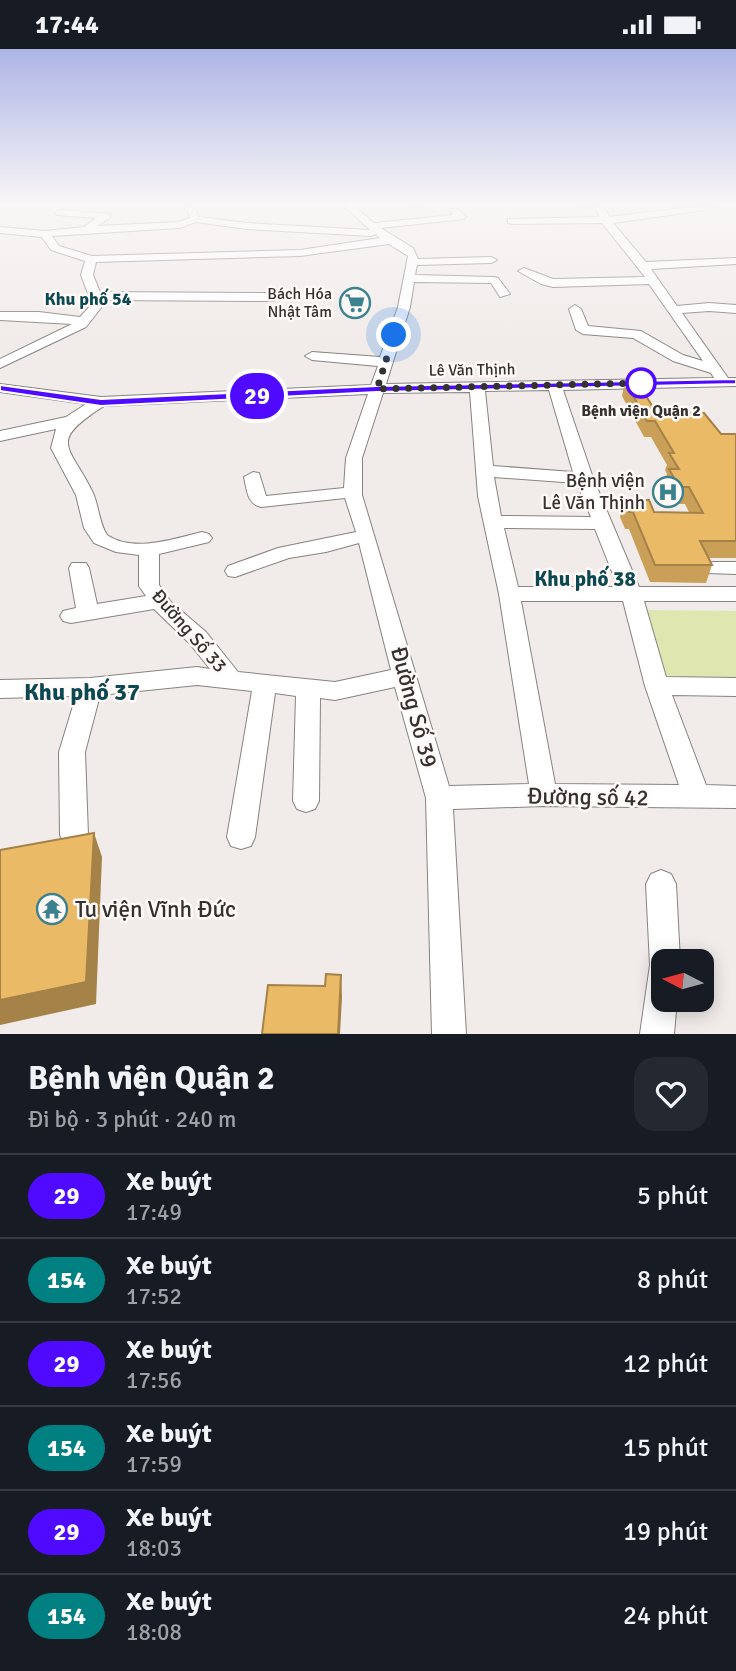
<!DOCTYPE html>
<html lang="vi">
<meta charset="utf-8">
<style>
:root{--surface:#171b24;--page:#242831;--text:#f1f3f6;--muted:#9ea1a6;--line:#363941}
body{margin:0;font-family:Signika,sans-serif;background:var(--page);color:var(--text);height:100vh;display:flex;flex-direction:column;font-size:26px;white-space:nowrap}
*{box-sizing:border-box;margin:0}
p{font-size:23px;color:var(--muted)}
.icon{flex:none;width:38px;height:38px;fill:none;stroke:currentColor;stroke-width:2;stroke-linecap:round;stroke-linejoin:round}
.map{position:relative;height:985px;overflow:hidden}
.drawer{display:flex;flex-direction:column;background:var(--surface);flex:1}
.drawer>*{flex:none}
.badge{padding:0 14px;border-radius:23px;font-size:24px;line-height:46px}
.needle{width:46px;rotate:276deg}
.controls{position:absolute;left:651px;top:900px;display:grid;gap:14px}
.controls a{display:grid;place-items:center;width:63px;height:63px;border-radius:14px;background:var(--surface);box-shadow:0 4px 18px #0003;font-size:35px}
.you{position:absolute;width:35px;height:35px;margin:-18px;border:5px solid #fff;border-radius:50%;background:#1a73e8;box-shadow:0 0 0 10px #1a73e833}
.map>.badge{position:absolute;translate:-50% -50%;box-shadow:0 0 0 4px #fff}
.round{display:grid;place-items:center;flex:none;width:74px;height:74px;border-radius:21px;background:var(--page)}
.headline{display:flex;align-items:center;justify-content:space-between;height:119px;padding:0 28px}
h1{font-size:33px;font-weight:800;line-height:52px}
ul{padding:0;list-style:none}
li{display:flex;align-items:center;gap:21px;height:84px;padding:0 28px;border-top:2px solid var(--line)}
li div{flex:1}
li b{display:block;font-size:26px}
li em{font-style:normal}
li .badge{min-width:77px;font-weight:700;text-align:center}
.status{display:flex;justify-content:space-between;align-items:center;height:49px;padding:0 35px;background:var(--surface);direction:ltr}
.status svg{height:19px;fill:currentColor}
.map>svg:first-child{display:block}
.green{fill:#e0e6af}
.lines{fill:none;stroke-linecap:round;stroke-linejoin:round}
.minor-casing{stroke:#878381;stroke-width:2}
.minor{fill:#fff;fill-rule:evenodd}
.wall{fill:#caa059}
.shaded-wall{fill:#a48248}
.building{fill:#ebba67;stroke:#a48248;stroke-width:2}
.line{fill:#4f0aff;stroke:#fff;stroke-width:2}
.walk{stroke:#343231;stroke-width:7;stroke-dasharray:0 12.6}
.stop-dot{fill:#fff;stroke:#4f0aff;stroke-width:3.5}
.labels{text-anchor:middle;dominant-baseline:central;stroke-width:5;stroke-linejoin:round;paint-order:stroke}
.far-poi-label{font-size:16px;fill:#343231;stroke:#fff9f7;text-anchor:end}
.far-street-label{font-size:16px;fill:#343231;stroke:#fff9f7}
.far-stop-label{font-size:16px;font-weight:bold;fill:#343231;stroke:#fff9f7}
.far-neighbourhood-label{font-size:18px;font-weight:bold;fill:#0b4852;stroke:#fff9f7}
.poi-label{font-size:19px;fill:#343231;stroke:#fff9f7;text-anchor:end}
.street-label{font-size:19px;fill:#343231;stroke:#fff9f7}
.neighbourhood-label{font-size:21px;font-weight:bold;fill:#0b4852;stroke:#fff9f7}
.near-street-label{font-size:23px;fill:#343231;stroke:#fff9f7}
.near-poi-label{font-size:23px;fill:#343231;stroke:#fff9f7;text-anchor:start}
.near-neighbourhood-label{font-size:24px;font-weight:bold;fill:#0b4852;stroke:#fff9f7}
</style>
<div class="status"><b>17:44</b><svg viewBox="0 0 49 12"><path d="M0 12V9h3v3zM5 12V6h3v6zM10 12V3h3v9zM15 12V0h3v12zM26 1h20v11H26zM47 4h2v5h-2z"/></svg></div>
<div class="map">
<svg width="736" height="985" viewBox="0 0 736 985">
<rect width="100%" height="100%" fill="#f1ecea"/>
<path class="green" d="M641,561L736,562V632H663Z"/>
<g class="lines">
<g class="minor-casing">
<path id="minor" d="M179,155C190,154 195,157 199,168L247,174L370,181L342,155H351L374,174L453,166L449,161L457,159L466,168L464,170L381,179L413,199L418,210L491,208L497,211L491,214L417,216L415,226L494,228L498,229L510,245L500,248L491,234L414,233L410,258L386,335L714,329L711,324L673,312L633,289L583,285L576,281L569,260L575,256L581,260L588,277L641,282L683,306L703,312L649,235L553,238L541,235L518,222L524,219L553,230L645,228L602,174L512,175L508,174V170L599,168L596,160L572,155H603L609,168L714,155L717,157L712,160L613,174L646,213L736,209V215L651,220L677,257L709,254L736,256V264L709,262L682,264L728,329H736V337L563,341L593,429L639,538H736V552H644L666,628L736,629V647L672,646L706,736L736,737V759L544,757L453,760L466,985H432L426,749L395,638L335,651L320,649L319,752L315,760L306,763L297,760L293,752L296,647L275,644L255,788L251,797L241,800L231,797L227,788L252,642L197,636L100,646L85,703L88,786L84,795L74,798L64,795L60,786L59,703L76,647L0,649V631L90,629L197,618L210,620L190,595L154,560L71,574L63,572L60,567L63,562L76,559L69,519L72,514H86L89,519L97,555L146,547L139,537V506L116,503L94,494L84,479L76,446L51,399L56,380L0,392V382L66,368L86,355L0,343V335L101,348L371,336L378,317L312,311L305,307L312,303L380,308L398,258L408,207L389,195L300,207L96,213L93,226L100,243L274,244L280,248L274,252L102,251L104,255L86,278L0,319V310L72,275L0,271V263H39L80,268L92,255L81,226L85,212L51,201L42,188L0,184V178L45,182L84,178L96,169L57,166L55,164L60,161L110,165V169L97,177L178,173L190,169L188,162ZM196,173L247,180L371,187L375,185L380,189L300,201L92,207L59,197L52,187L179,179ZM549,341L573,423L493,417L485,342ZM470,343L478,447L499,545L529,735L449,737L362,446V409L383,344ZM368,345L346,409L344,439L266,447L259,424L253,423L244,428C247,441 247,455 261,458L345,449L356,483L278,499L228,517L225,522L228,527L235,528L289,509L326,503L359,494L391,621L335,633L238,623L206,583L171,553L159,536V505L209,493L212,489L209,485L202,483C173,490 134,504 107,486C99,473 99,458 93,444C70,396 46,394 104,357ZM494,428L577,434L591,468L501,467ZM504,479L595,480L618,538H518ZM521,552H623L645,637L679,736L555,735Z
M411,155H422L423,156L418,159Z
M713,513H736V525L706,524L703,519L706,514Z
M661,821L671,825L676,835L680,912H663V950H677L674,985H640L650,916L646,835L651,825Z"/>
</g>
<use href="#minor" class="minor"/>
</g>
<path class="wall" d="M625,332L654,360L686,364L721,385H736V509H709L712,516L706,534L650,533L629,480H625L620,468L624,451L654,463H689L685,455H674L664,437L667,425L665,421L667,416L651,388H644L622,347Z"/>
<path class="shaded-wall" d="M94,784L102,808L96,955L0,976V951Z
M341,926L342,948L340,985H338Z"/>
<path class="building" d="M625,332H637L654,360H683L686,364H704L721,385H736V492H700L712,516H655L633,463H629L624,451H649L654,463L703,464L689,438H679L669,420H679L669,404H674L655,372H647Z
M94,784L86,933L0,951V801Z
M326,925L341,926L338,985H262L268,936L325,937Z"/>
<linearGradient id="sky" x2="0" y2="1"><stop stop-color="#adb5e6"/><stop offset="0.53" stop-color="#f9f6f6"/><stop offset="1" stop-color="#f9f6f6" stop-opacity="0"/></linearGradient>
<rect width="736" height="293" fill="url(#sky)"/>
<path class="line" d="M736,330V335L377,343L101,357L0,342V336L101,350L377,337Z"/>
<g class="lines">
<path class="walk" d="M394,286L377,340L641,334"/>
</g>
<defs>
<g id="supermarket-ring" transform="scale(1.575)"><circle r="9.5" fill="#fff9f7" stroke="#3c818e" stroke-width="1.5"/><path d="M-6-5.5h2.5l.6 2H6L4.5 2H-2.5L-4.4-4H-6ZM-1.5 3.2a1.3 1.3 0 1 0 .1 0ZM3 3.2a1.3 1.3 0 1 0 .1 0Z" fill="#3c818e"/></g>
<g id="hospital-ring" transform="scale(1.575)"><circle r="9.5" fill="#fff9f7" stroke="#3c818e" stroke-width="1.5"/><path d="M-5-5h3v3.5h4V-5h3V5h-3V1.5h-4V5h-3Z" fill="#3c818e"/></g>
<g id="temple-ring" transform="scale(1.575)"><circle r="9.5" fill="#fff9f7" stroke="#3c818e" stroke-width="1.5"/><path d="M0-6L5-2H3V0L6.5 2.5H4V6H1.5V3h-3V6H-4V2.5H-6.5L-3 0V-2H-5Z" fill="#3c818e"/></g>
</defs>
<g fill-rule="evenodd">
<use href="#supermarket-ring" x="355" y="254"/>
<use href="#hospital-ring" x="668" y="443"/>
<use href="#temple-ring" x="52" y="860"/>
</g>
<circle class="stop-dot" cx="641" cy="334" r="14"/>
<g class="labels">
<g class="far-poi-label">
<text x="332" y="245">Bách Hóa<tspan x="332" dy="18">Nhật Tâm</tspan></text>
</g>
<g class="far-street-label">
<text transform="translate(472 321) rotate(-1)">Lê Văn Thịnh</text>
</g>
<g class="far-stop-label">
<text x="641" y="362">Bệnh viện Quận 2</text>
</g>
<g class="far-neighbourhood-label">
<text x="88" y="250">Khu phố 54</text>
</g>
<g class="poi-label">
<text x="645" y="432">Bệnh viện<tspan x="645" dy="22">Lê Văn Thịnh</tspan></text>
</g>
<g class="street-label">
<text transform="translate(189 582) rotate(49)">Đường Số 33</text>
</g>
<g class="neighbourhood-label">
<text x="585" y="530">Khu phố 38</text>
</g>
<g class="near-street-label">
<text transform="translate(414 658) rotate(75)">Đường Số 39</text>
<text transform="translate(588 748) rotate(1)">Đường số 42</text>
</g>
<g class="near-poi-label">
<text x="75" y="860">Tu viện Vĩnh Đức</text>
</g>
<g class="near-neighbourhood-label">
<text x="82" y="643">Khu phố 37</text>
</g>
</g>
</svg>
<div class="controls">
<a><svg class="needle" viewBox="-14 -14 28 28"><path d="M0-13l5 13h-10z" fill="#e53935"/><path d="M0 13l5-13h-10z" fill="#9ea1a6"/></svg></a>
</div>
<div class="you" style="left:394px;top:286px"></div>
<b class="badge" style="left:257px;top:347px;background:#4f0aff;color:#fff">29</b>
</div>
<section class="drawer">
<div class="headline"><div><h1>Bệnh viện Quận 2</h1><p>Đi bộ · 3 phút · 240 m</p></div><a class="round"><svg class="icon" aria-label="heart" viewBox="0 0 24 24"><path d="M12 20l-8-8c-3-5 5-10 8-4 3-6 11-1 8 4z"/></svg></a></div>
<ul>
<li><span class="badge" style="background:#4f0aff;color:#fff">29</span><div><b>Xe buýt</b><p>17:49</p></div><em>5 phút</em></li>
<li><span class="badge" style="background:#008080;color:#fff">154</span><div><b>Xe buýt</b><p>17:52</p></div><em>8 phút</em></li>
<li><span class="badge" style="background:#4f0aff;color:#fff">29</span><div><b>Xe buýt</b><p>17:56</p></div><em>12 phút</em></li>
<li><span class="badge" style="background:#008080;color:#fff">154</span><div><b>Xe buýt</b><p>17:59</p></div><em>15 phút</em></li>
<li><span class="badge" style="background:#4f0aff;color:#fff">29</span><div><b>Xe buýt</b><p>18:03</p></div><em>19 phút</em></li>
<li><span class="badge" style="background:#008080;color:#fff">154</span><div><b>Xe buýt</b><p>18:08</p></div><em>24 phút</em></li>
</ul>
</section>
